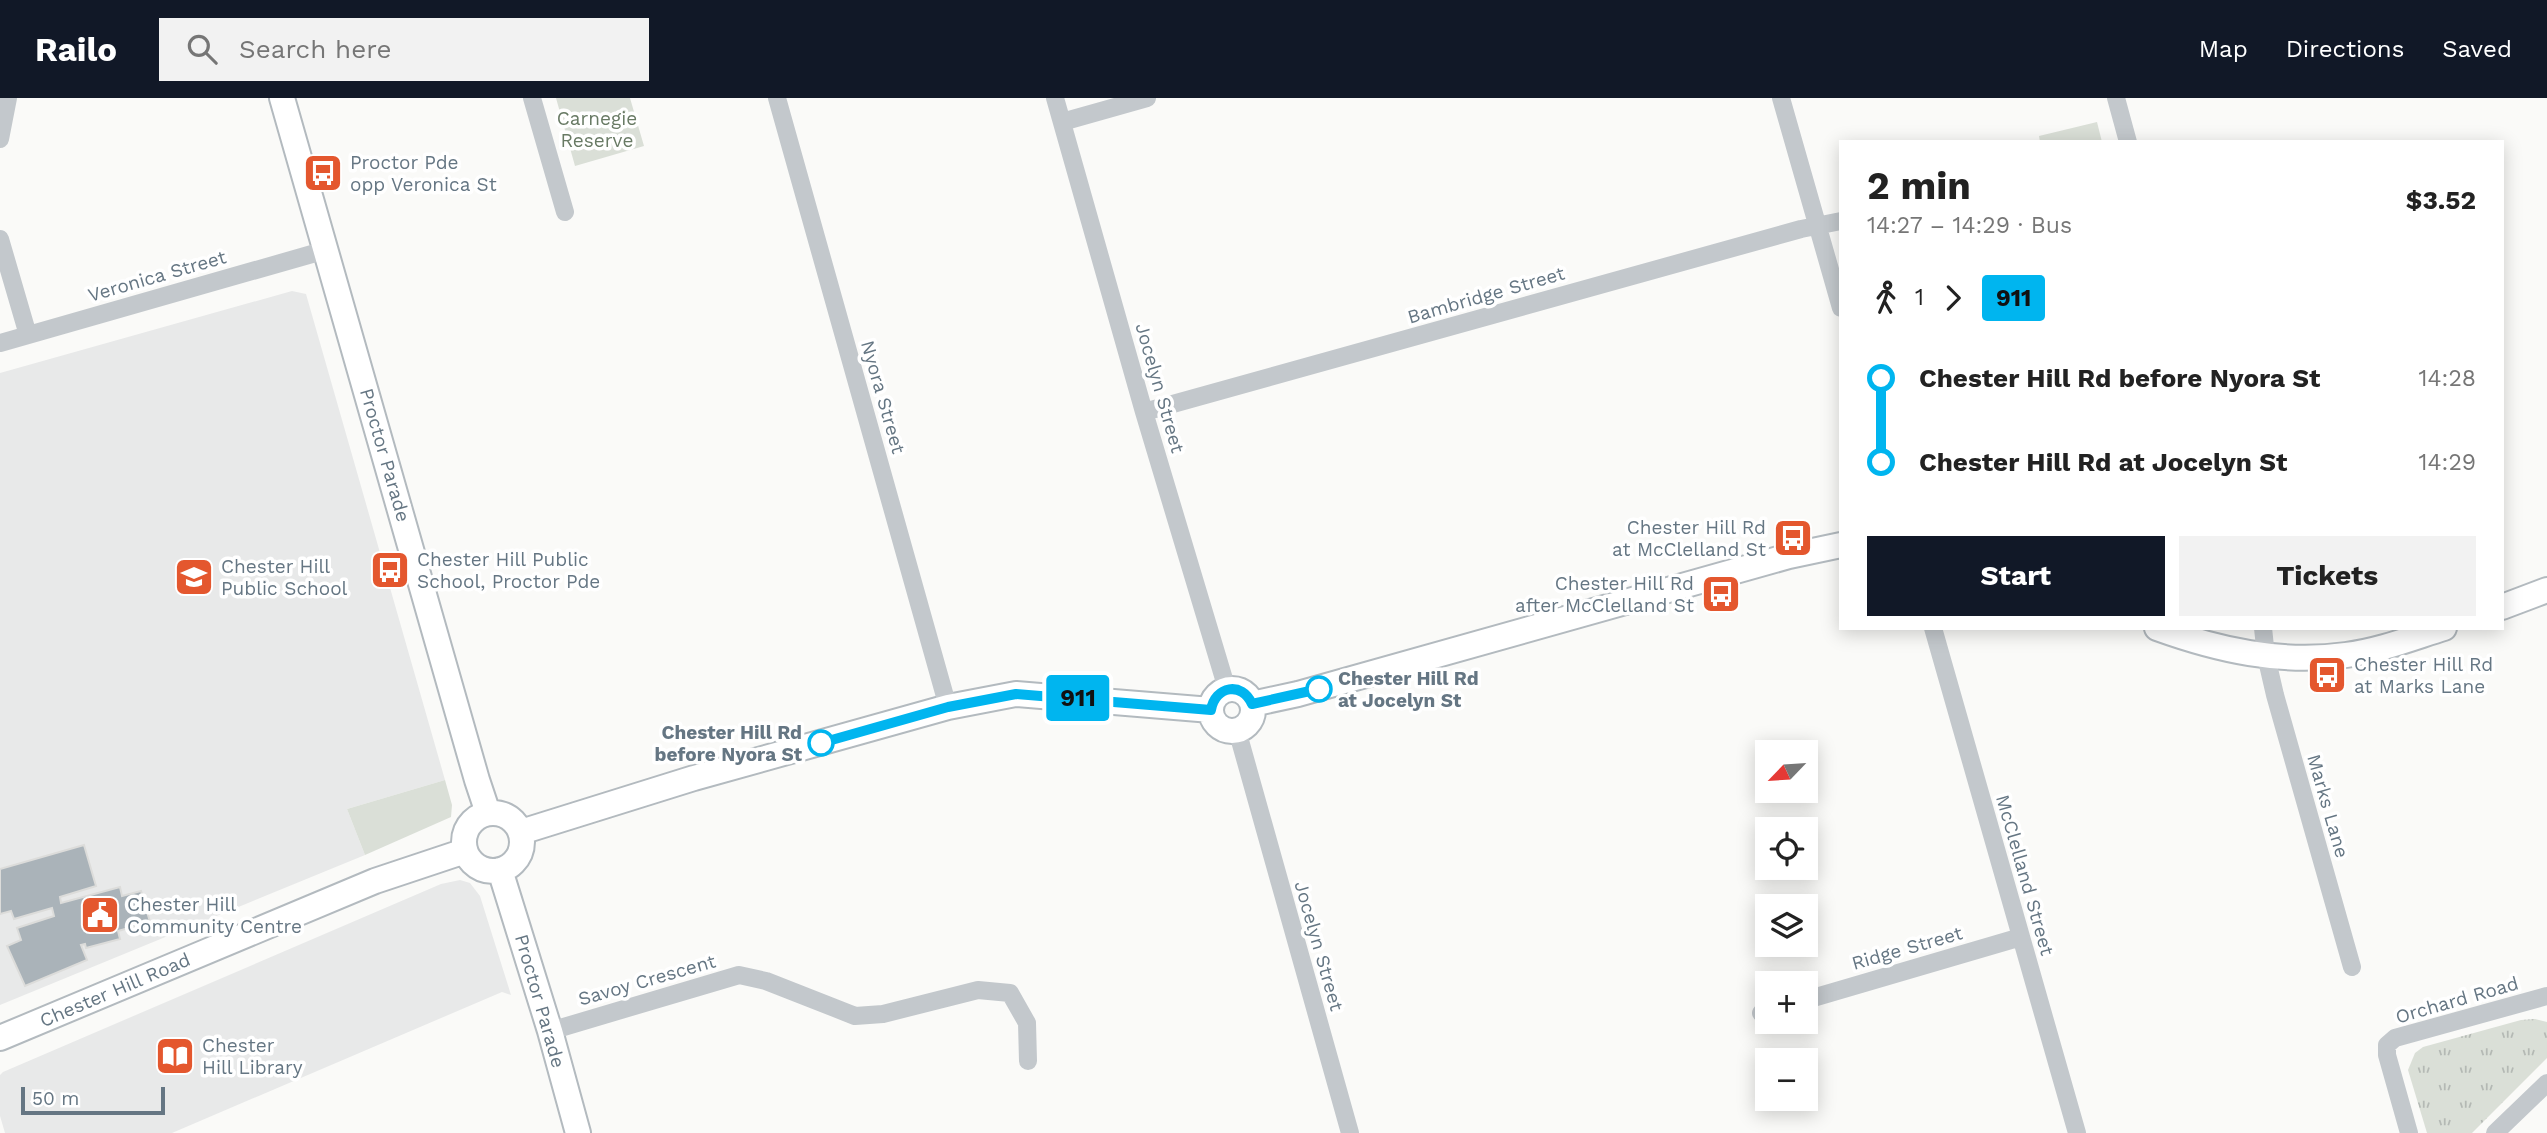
<!DOCTYPE html>
<meta charset="utf-8">
<style>
:root{--surface:#fff;--page:#f2f2f2;--text:#222;--muted:#767676;--accent:#111827}
body{margin:0;font-family:"Work Sans",sans-serif;background:var(--page);color:var(--text);height:100vh;display:flex;flex-direction:column;font-size:26px;white-space:nowrap}
*{box-sizing:border-box;margin:0}
p{font-size:23px;color:var(--muted)}
.icon{flex:none;width:38px;height:38px;fill:none;stroke:currentColor;stroke-width:2;stroke-linecap:round;stroke-linejoin:round}
.map{position:relative;flex:1;overflow:hidden}
.sheet{position:absolute;left:1839px;top:42px;width:665px;height:490px;display:flex;flex-direction:column;background:var(--surface);border-radius:0px;box-shadow:0 4px 18px #0003}
.sheet>*{flex:none}
.badge{padding:0 14px;border-radius:5px;font-size:24px;line-height:46px}
.needle{width:46px;rotate:245deg}
.controls{position:absolute;left:1755px;top:642px;display:grid;gap:14px}
.controls a{display:grid;place-items:center;width:63px;height:63px;border-radius:0px;background:var(--surface);box-shadow:0 4px 18px #0003;font-size:35px}
.scale{position:absolute;left:21px;bottom:18px;width:144px;box-sizing:border-box;padding-left:7px;border:4px solid #657683;border-top:0;font-size:19px;line-height:24px;white-space:nowrap;color:#657683;-webkit-text-stroke:5px #fff;paint-order:stroke}
.map>.badge{position:absolute;translate:-50% -50%;box-shadow:0 0 0 4px #fff}
.legs{display:flex;align-items:center;gap:10px;height:77px;padding:0 28px;font-size:23px}
.legs p{margin-inline-start:auto}
.headline{display:flex;align-items:center;justify-content:space-between;height:119px;padding:0 28px}
h1{font-size:38px;font-weight:700;line-height:52px}
.button{display:flex;gap:14px;margin-top:auto;padding:14px 28px}
.button a{flex:1;height:80px;border-radius:0px;background:var(--accent);color:#fff;font-size:28px;font-weight:700;line-height:80px;text-align:center}
.button a+a{background:var(--page);color:var(--text)}
ul{padding:0 28px;list-style:none}
li{display:flex;align-items:center;gap:24px;height:84px;font-size:26px}
li i{display:grid;place-items:center;width:10px;height:100%;margin:0 9px;background:currentColor}
li i::after{content:'';width:18px;height:18px;margin:-9px;border:5px solid;border-radius:50%;background:var(--surface)}
li p{margin-inline-start:auto}
li:first-child i{background:linear-gradient(#0000 50%,currentColor 0)}
li:last-child i{background:linear-gradient(currentColor 50%,#0000 0)}
header{display:flex;align-items:center;gap:42px;box-sizing:border-box;height:98px;padding:0 35px;background:var(--accent);color:#fff}
header strong{font-size:33px}
nav{display:flex;gap:38px;margin-inline-start:auto;font-size:24px}
.search{width:490px;height:63px;background:var(--page);display:flex;align-items:center;gap:18px;box-sizing:border-box;padding:0 24px;border-radius:0px;color:var(--muted);font-size:26px}
.map>svg:first-child{display:block}
.built{fill:#e8e9e9}
.grass{fill:url(#grass-tufts)}
.green{fill:#dadfd7}
.building{fill:#aab3b9;stroke:#dcdcda;stroke-width:2}
.lines{fill:none;stroke-linecap:round;stroke-linejoin:round}
.secondary-casing{stroke:#b3babf;stroke-width:28}
.street{stroke:#c3c8cc;stroke-width:18}
.secondary{stroke:#fff;stroke-width:24}
.line-1-casing{stroke:#fff;stroke-width:16}
.line-1{stroke:#00b5ef;stroke-width:10}
.stop-1-dot{fill:#fff;stroke:#00b5ef;stroke-width:3.5}
.labels{text-anchor:middle;dominant-baseline:central;stroke-width:7;stroke-linejoin:round;paint-order:stroke}
.park-label{font-size:19px;fill:#687a64;stroke:#fff}
.poi-label{font-size:19px;fill:#657683;stroke:#fff;text-anchor:start}
.street-label{font-size:19px;fill:#657683;stroke:#fff}
.stop-label{font-size:19px;font-weight:bold;fill:#657683;stroke:#fff;text-anchor:start}
</style>
<header>
<strong>Railo</strong>
<div class="search"><svg class="icon" aria-label="search" viewBox="0 0 24 24"><circle cx="10" cy="10" r="6"/><path d="M15 15l6 6"/></svg>Search here</div>
<nav><a>Map</a><a>Directions</a><a>Saved</a></nav>
</header>
<div class="map">
<svg width="2547" height="1035" viewBox="0 0 2547 1035">
<defs>
<pattern id="grass-tufts" width="24" height="20" patternUnits="userSpaceOnUse" patternTransform="scale(1.75)"><rect width="24" height="20" fill="#dadfd7"/><path d="M3 7l-1-3M5 7V3M7 7l1-3M15 17l-1-3M17 17v-4M19 17l1-3" fill="none" stroke="#b4b9b4"/></pattern>
</defs>
<rect width="100%" height="100%" fill="#fafaf8"/>
<path class="built" d="M292,193L306,196L445,682L347,711L365,757L0,907V275Z
M460,782L470,785L480,798L511,897L502,894L172,1035H5L0,1018V977L3,974L441,786Z"/>
<path class="grass" d="M2535,921L2547,924V960L2472,1035H2427L2408,972L2415,955L2423,949L2521,922Z"/>
<path class="green" d="M556,0H630L644,48L575,68Z
M2097,24L2102,44H2040L2039,38Z
M445,682L452,707L451,719L365,757L347,711Z"/>
<path class="building" d="M84,747L96,788L60,799L61,805L120,789L122,798L141,793L150,824L118,833L120,841L86,850L85,846L81,847L87,862L25,888L7,848L21,842L17,830L54,818L52,810L14,821L11,813L0,816V771Z"/>
<g class="lines">
<g class="secondary-casing">
<path id="secondary" d="M282,0L477,682L488,715
M2502,509L2547,492
M2157,530C2218,552 2280,566 2346,557C2379,553 2412,540 2444,530
M1211 612a21 21 0 1 1 42 0a21 21 0 1 1-42 0Z
M1252,606L1298,596L1789,458L1841,447
M464 744a29 29 0 1 1 58 0a29 29 0 1 1-58 0Z
M521,734L694,680L948,609L1016,596L1211,612
M500,772L550,933L578,1035
M0,940L375,783L465,753"/>
</g>
<path class="street" d="M532,0L565,114
M777,0L948,609
M1055,0L1144,314L1227,591
M1781,0L1841,210
M2116,0L2128,44
M1062,24L1147,0
M0,41L8,0
M0,141L28,237
M0,245L326,152
M1144,314L1801,131L1841,123
M1933,530L2077,1035
M2263,530L2266,558L2275,597L2352,869
M1237,632L1350,1035
M1806,902L2021,839
M1761,915L1768,913
M550,933L739,877L766,883L855,918L883,916L978,892L1010,895L1027,925L1028,963
M2409,1035L2387,957V947L2395,940L2547,898
M2495,1035L2547,985"/>
<use href="#secondary" class="secondary"/>
</g>
<g class="lines">
<g class="line-1-casing">
<path id="line-1" d="M821,645L948,609L1016,596L1211,612C1215,588 1242,583 1252,606L1319,591"/>
</g>
<use href="#line-1" class="line-1"/>
</g>
<defs>
<g id="bus-square" transform="scale(2.0125)"><rect x="-9" y="-9" width="18" height="18" rx="4" fill="#e4572e" stroke="#fff"/><path d="M-5-6H5V4H4V6H2V4H-2V6H-4V4H-5ZM-3.5-4V0h7V-4ZM-3.5 1.2v1.5H-2V1.2ZM2 1.2v1.5H3.5V1.2Z" fill="#fff"/></g>
<g id="school-square" transform="scale(2.0125)"><rect x="-9" y="-9" width="18" height="18" rx="4" fill="#e4572e" stroke="#fff"/><path d="M0-5L7-2L0 1L-7-2ZM-4 1L0 2.5L4 1V4Q0 6-4 4Z" fill="#fff"/></g>
<g id="civic-square" transform="scale(2.0125)"><rect x="-9" y="-9" width="18" height="18" rx="4" fill="#e4572e" stroke="#fff"/><path d="M-.6-6.5H3V-4.5H.6V-3L4-1V1h2V6H-6V1h2V-1L-.6-3ZM-1.2 2.5V6h2.4V2.5Z" fill="#fff"/></g>
<g id="library-square" transform="scale(2.0125)"><rect x="-9" y="-9" width="18" height="18" rx="4" fill="#e4572e" stroke="#fff"/><path d="M-6-4Q-3-5.5-.7-3.5V5Q-3 3-6 4ZM6-4Q3-5.5 .7-3.5V5Q3 3 6 4Z" fill="#fff"/></g>
</defs>
<g fill-rule="evenodd">
<use href="#bus-square" x="323" y="75"/>
<use href="#bus-square" x="1793" y="440"/>
<use href="#bus-square" x="390" y="472"/>
<use href="#school-square" x="194" y="479"/>
<use href="#bus-square" x="1721" y="496"/>
<use href="#bus-square" x="2327" y="577"/>
<use href="#civic-square" x="100" y="817"/>
<use href="#library-square" x="175" y="958"/>
</g>
<g class="stop-1-dot">
<circle cx="1319" cy="591" r="12"/>
<circle cx="821" cy="645" r="12"/>
</g>
<g class="labels">
<g class="park-label">
<text x="597" y="20">Carnegie<tspan x="597" dy="22">Reserve</tspan></text>
</g>
<g class="poi-label">
<text x="350" y="64">Proctor Pde<tspan x="350" dy="22">opp Veronica St</tspan></text>
<text x="1766" y="429" text-anchor="end">Chester Hill Rd<tspan x="1766" dy="22">at McClelland St</tspan></text>
<text x="417" y="461">Chester Hill Public<tspan x="417" dy="22">School, Proctor Pde</tspan></text>
<text x="221" y="468">Chester Hill<tspan x="221" dy="22">Public School</tspan></text>
<text x="1694" y="485" text-anchor="end">Chester Hill Rd<tspan x="1694" dy="22">after McClelland St</tspan></text>
<text x="2354" y="566">Chester Hill Rd<tspan x="2354" dy="22">at Marks Lane</tspan></text>
<text x="127" y="806">Chester Hill<tspan x="127" dy="22">Community Centre</tspan></text>
<text x="202" y="947">Chester<tspan x="202" dy="22">Hill Library</tspan></text>
</g>
<g class="street-label">
<text transform="translate(157 178) rotate(-16)">Veronica Street</text>
<text transform="translate(1486 197) rotate(-16)">Bambridge Street</text>
<text transform="translate(1160 290) rotate(74)">Jocelyn Street</text>
<text transform="translate(883 299) rotate(74)">Nyora Street</text>
<text transform="translate(385 357) rotate(74)">Proctor Parade</text>
<text transform="translate(2328 708) rotate(74)">Marks Lane</text>
<text transform="translate(2025 777) rotate(74)">McClelland Street</text>
<text transform="translate(1319 848) rotate(74)">Jocelyn Street</text>
<text transform="translate(1907 850) rotate(-16)">Ridge Street</text>
<text transform="translate(647 882) rotate(-16)">Savoy Crescent</text>
<text transform="translate(115 892) rotate(-23)">Chester Hill Road</text>
<text transform="translate(2457 902) rotate(-16)">Orchard Road</text>
<text transform="translate(540 903) rotate(74)">Proctor Parade</text>
</g>
<g class="stop-label">
<text x="1338" y="580">Chester Hill Rd<tspan x="1338" dy="22">at Jocelyn St</tspan></text>
<text x="802" y="634" text-anchor="end">Chester Hill Rd<tspan x="802" dy="22">before Nyora St</tspan></text>
</g>
</g>
</svg>
<div class="controls">
<a><svg class="needle" viewBox="-14 -14 28 28"><path d="M0-13l5 13h-10z" fill="#e53935"/><path d="M0 13l5-13h-10z" fill="#767676"/></svg></a>
<a><svg class="icon" aria-label="locate" viewBox="0 0 24 24"><circle cx="12" cy="12" r="6"/><path d="M12 2v4M12 18v4M2 12h4M18 12h4"/></svg></a>
<a><svg class="icon" aria-label="layers" viewBox="0 0 24 24"><path d="M12 4l9 5-9 5-9-5zM3 14l9 5 9-5"/></svg></a>
<a>+</a>
<a>−</a>
</div>
<div class="scale">50 m</div>
<b class="badge" style="left:1078px;top:600px;background:#00b5ef;color:#111">911</b>
<section class="sheet">
<div class="headline"><div><h1>2 min</h1><p>14:27 – 14:29 · Bus</p></div><b>$3.52</b></div>
<div class="legs"><svg class="icon" aria-label="walk" viewBox="0 0 24 24"><circle cx="13" cy="4" r="2"/><path d="M13 8l-2 6 4 7M11 14l-3 7M7 12l3-4h3l4 4"/></svg>1<svg class="icon" aria-label="forward" viewBox="0 0 24 24"><path d="M9 5l7 7-7 7"/></svg><b class="badge" style="background:#00b5ef;color:#111">911</b></div>
<ul>
<li><i style="color:#00b5ef"></i><b>Chester Hill Rd before Nyora St</b><p>14:28</p></li>
<li><i style="color:#00b5ef"></i><b>Chester Hill Rd at Jocelyn St</b><p>14:29</p></li>
</ul>
<div class="button"><a>Start</a><a>Tickets</a></div>
</section>
</div>
